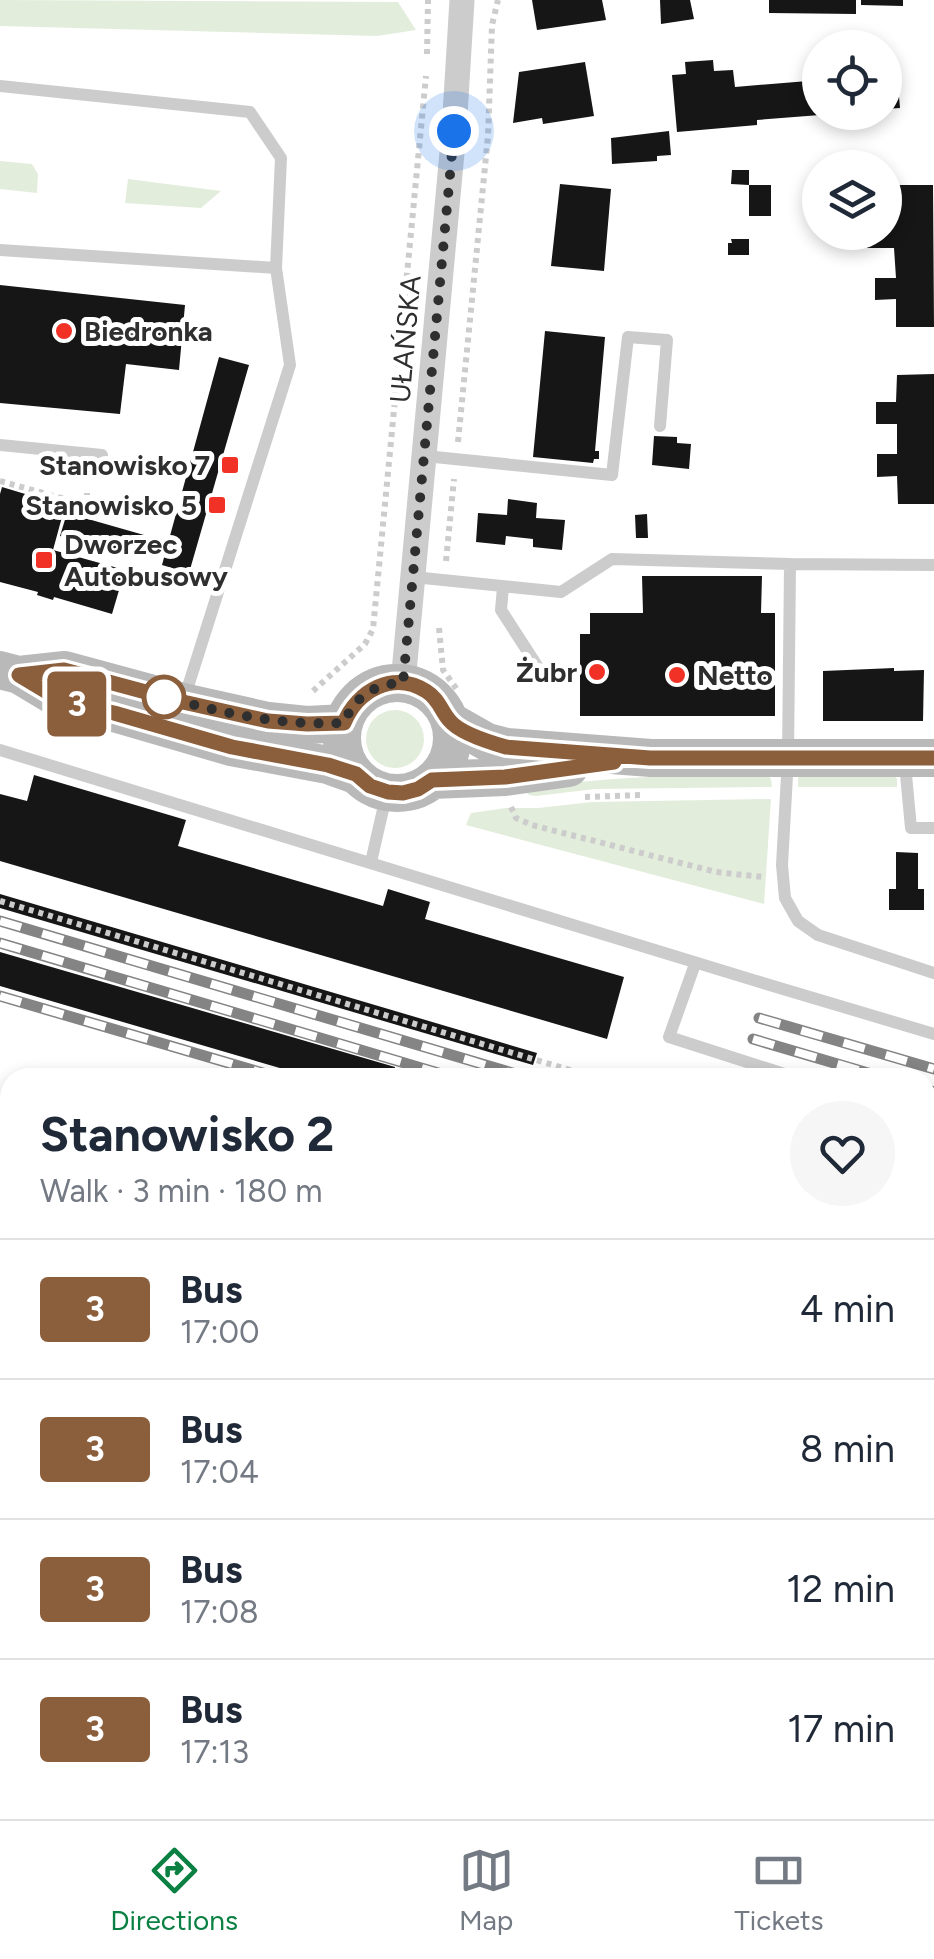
<!DOCTYPE html>
<meta charset="utf-8">
<style>
:root{--surface:#fff;--page:#f6f6f7;--text:#1f2937;--muted:#747a83;--line:#e0e1e3;--accent:#0b8043}
body{margin:0;font-family:Figtree,sans-serif;background:var(--page);color:var(--text);height:100vh;display:flex;flex-direction:column;font-size:38px;white-space:nowrap}
*{box-sizing:border-box;margin:0}
p{font-size:32px;color:var(--muted)}
.icon{flex:none;width:55px;height:55px;fill:none;stroke:currentColor;stroke-width:2;stroke-linecap:round;stroke-linejoin:round}
.map{position:relative;flex:1;overflow:hidden}
.side{position:absolute;left:0px;top:1068px;width:935px;height:752px;display:flex;flex-direction:column;background:var(--surface);border-radius:30px 30px 0 0;box-shadow:0 5px 15px #0003}
.side>*{flex:none}
.badge{padding:0 20px;border-radius:8px;font-size:35px;line-height:65px}
.tools{position:absolute;left:802px;top:30px;display:grid;gap:20px}
.tools a{display:grid;place-items:center;width:100px;height:100px;border-radius:50%;background:var(--surface);box-shadow:0 5px 15px #0003;font-size:50px}
.you{position:absolute;width:50px;height:50px;margin:-25px;border:8px solid #fff;border-radius:50%;background:#1a73e8;box-shadow:0 0 0 15px #1a73e833}
.map>.badge{position:absolute;translate:-50% -50%;box-shadow:0 0 0 5px #fff}
.round{display:grid;place-items:center;flex:none;width:105px;height:105px;border-radius:52px;background:var(--page)}
.head{display:flex;align-items:center;justify-content:space-between;height:170px;padding:0 40px}
h1{font-size:48px;font-weight:700;line-height:75px}
ul{padding:0;list-style:none}
li{display:flex;align-items:center;gap:30px;height:140px;padding:0 40px;border-top:2px solid var(--line)}
li div{flex:1}
li b{display:block;font-size:38px}
li em{font-style:normal}
li .badge{min-width:110px;font-weight:700;text-align:center}
.tabs{display:flex;justify-content:space-around;align-items:center;height:140px;border-top:2px solid var(--line);background:var(--surface);font-size:28px;color:var(--muted)}
.tabs a{display:grid;justify-items:center;gap:5px}
.tabs .selected{color:var(--accent)}
.map>svg:first-child{display:block}
.green{fill:#e3eddc}
.building{fill:#161616}
.lines{fill:none;stroke-linecap:round;stroke-linejoin:round}
.path{stroke:#ccc;stroke-width:6;stroke-dasharray:5 5;stroke-linecap:butt}
.lane{stroke:#ccc;stroke-width:12}
.street{stroke:#ccc;stroke-width:25}
.secondary{stroke:#b9b9b9;stroke-width:38}
.rail-casing{stroke:#848484;stroke-width:11}
.rail{stroke:#fff;stroke-width:8;stroke-dasharray:22;stroke-linecap:butt}
.line-casing{stroke:#fff;stroke-width:22}
.line{stroke:#8b5e3c;stroke-width:15}
.walk{stroke:#2f2f2f;stroke-width:10;stroke-dasharray:0 18}
.poi-dot{fill:#f13125;stroke:#fff;stroke-width:4}
.stop-dot{fill:#fff;stroke:#8b5e3c;stroke-width:5}
.labels{text-anchor:middle;dominant-baseline:central;stroke-width:10;stroke-linejoin:round;paint-order:stroke}
.poi-label{font-size:28px;font-weight:bold;fill:#2f2f2f;stroke:#fff;text-anchor:start}
.street-label{font-size:28px;fill:#2f2f2f;stroke:#fff}
</style>
<div class="map">
<svg width="934" height="1819" viewBox="0 0 934 1819">
<rect width="100%" height="100%" fill="#fff"/>
<path class="green" d="M0,0L398,2L416,30L377,36L0,26Z
M0,161L32,164L38,174L37,193L0,189Z
M128,179L221,191L201,208L125,203Z
M366 739a29 29 0 1 1 58 0a29 29 0 1 1-58 0Z
M802,774H893L897,779V787H798V778Z
M768,775L771,779L772,787L595,789L536,796L529,795L525,790C605,775 686,776 768,775Z
M771,799L764,904L466,825L471,813L506,808H538L592,802Z"/>
<path class="building" d="M532,0H602L606,20L537,30Z
M660,0H690L694,19L661,24Z
M769,0H856V14L769,13Z
M861,0H903V6L861,5Z
M713,60L714,71L733,70L735,87L820,80V115L757,120V125L677,132L672,75L686,74L685,62Z
M585,62L594,116L543,124L542,118L513,123L519,72Z
M897,74L900,108L885,109V75Z
M669,131L671,155L657,156V161L612,164L611,138Z
M732,170H749V185L731,184Z
M560,184L611,189L604,271L551,266Z
M749,185H771V216H749Z
M895,185H933L934,327H896V299L875,300V278H896L894,248H856V237H875V232H885V225H895Z
M731,239H749V255H728V243H732Z
M0,285L185,305L179,370L126,364L120,414L0,403Z
M545,331L605,337L595,451H599V459H594L593,463L533,457Z
M219,357L249,365L189,573L162,565Z
M934,374V504H898L897,476L877,477V454H897V424H876V402H896L897,375Z
M654,436L677,437V443L691,444L689,469L652,465Z
M2,487L65,506L53,550L125,570L112,614L54,597L53,600L37,595L38,592L0,582V494Z
M508,499L537,503L536,518L565,520L562,550L533,547V539L506,536L505,545L476,542L478,513L507,515Z
M67,513L144,535L137,558L60,536Z
M647,514L648,538H636L635,515Z
M642,576H762L761,613H775V716H580V634H590V613H643Z
M894,668V671L924,670L923,721H823V671Z
M34,775L186,820L178,846L383,906L388,889L430,902L425,919L624,977L607,1039L0,861V794L27,801Z
M896,852L918,853V889H924V910H889V889H896Z
M0,894L537,1053L533,1065L0,908Z
M0,952L395,1067L392,1078H314L0,986Z
M0,1244L10,1248V1556L0,1553Z
M0,1581L10,1584V1631L0,1628Z
M0,1682L10,1685V1810H372L397,1819H0Z
M934,1763V1819H914L917,1810H925V1787Z
M693,1810H764L761,1819H717Z"/>
<g class="lines">
<path class="path" d="M427,54L428,0
M458,442L488,136L492,25L498,0
M0,481L111,512
M87,505V493
M446,561L454,479
M439,628L443,670L458,691
M313,691L365,644L373,629L426,76
M585,797L643,795
M511,807L516,818L532,825L716,872L763,877
M0,901L597,1078
M925,1460L930,1453L934,1456"/>
<path class="lane" d="M0,86L250,112L281,158L276,268
M0,250L276,268L290,365L185,696
M0,445L102,455
M425,456L612,475L628,337L667,340L660,426
M790,564L934,565
M413,577L561,592L612,559L790,564L788,758L782,865L785,898L798,921L818,935L934,973
M503,587L501,610L543,675
M0,750C312,844 622,942 934,1034
M905,764L911,828H934
M371,862L387,792
M695,964L669,1037L797,1078
M925,1117L934,1120
M0,1570L10,1574
M0,1646L10,1649
M579,1810L604,1819
M831,1819L834,1810"/>
<path class="street" d="M403,683L454,131L462,0"/>
<path class="secondary" d="M0,670L19,675L64,702L114,713L231,747L328,765L356,775
M19,675L65,670L183,702L268,721L307,725L344,723
M342 738a55 55 0 1 1 110 0a55 55 0 1 1-110 0Z
M450,721L487,742L507,747L651,758H934
M432,780L505,777L569,768"/>
<g class="rail-casing">
<path id="rail" d="M0,921L529,1078
M0,943L455,1078
M0,996L280,1078
M759,1018L934,1069
M753,1039L885,1078
M925,1089L934,1092
M925,1194L934,1197
M925,1216L934,1218
M925,1255L934,1258"/>
</g>
<use href="#rail" class="rail"/>
</g>
<g class="lines">
<g class="line-casing">
<path id="line" d="M614,762L505,777L432,780L418,789L403,793L388,792L370,786L356,774L328,765L232,747L114,713L64,702L19,675L64,670L183,702L268,721L307,724L344,723C357,691 393,670 426,691C439,699 441,711 450,721C460,733 492,743 506,747L650,758H934"/>
</g>
<use href="#line" class="line"/>
<path class="walk" d="M164,697L153,694C219,712 275,726 344,723C355,696 374,684 403,683L454,131"/>
</g>
<g class="poi-dot">
<circle cx="64" cy="331" r="10"/>
<rect x="220" y="455" width="20" height="20" rx="5"/>
<rect x="207" y="495" width="20" height="20" rx="5"/>
<rect x="34" y="550" width="20" height="20" rx="5"/>
<circle cx="597" cy="672" r="10"/>
<circle cx="677" cy="675" r="10"/>
</g>
<circle class="stop-dot" cx="164" cy="697" r="20"/>
<g class="labels">
<g class="poi-label">
<text x="84" y="331">Biedronka</text>
<text x="210" y="465" text-anchor="end">Stanowisko 7</text>
<text x="197" y="505" text-anchor="end">Stanowisko 5</text>
<text x="64" y="544">Dworzec<tspan x="64" dy="32">Autobusowy</tspan></text>
<text x="577" y="672" text-anchor="end">Żubr</text>
<text x="697" y="675">Netto</text>
</g>
<g class="street-label">
<text transform="translate(405 339) rotate(-85)">UŁAŃSKA</text>
</g>
</g>
</svg>
<div class="tools">
<a><svg class="icon" aria-label="locate" viewBox="0 0 24 24"><circle cx="12" cy="12" r="6"/><path d="M12 2v4M12 18v4M2 12h4M18 12h4"/></svg></a>
<a><svg class="icon" aria-label="layers" viewBox="0 0 24 24"><path d="M12 4l9 5-9 5-9-5zM3 14l9 5 9-5"/></svg></a>
</div>
<div class="you" style="left:454px;top:131px"></div>
<b class="badge" style="left:77px;top:704px;background:#8b5e3c;color:#fff">3</b>
<section class="side">
<div class="head"><div><h1>Stanowisko 2</h1><p>Walk · 3 min · 180 m</p></div><a class="round"><svg class="icon" aria-label="heart" viewBox="0 0 24 24"><path d="M12 20l-8-8c-3-5 5-10 8-4 3-6 11-1 8 4z"/></svg></a></div>
<ul>
<li><span class="badge" style="background:#8b5e3c;color:#fff">3</span><div><b>Bus</b><p>17:00</p></div><em>4 min</em></li>
<li><span class="badge" style="background:#8b5e3c;color:#fff">3</span><div><b>Bus</b><p>17:04</p></div><em>8 min</em></li>
<li><span class="badge" style="background:#8b5e3c;color:#fff">3</span><div><b>Bus</b><p>17:08</p></div><em>12 min</em></li>
<li><span class="badge" style="background:#8b5e3c;color:#fff">3</span><div><b>Bus</b><p>17:13</p></div><em>17 min</em></li>
</ul>
</section>
</div>
<nav class="tabs">
<a class="selected"><svg class="icon" aria-label="directions" viewBox="0 0 24 24"><path d="M12 3l9 9-9 9-9-9zM9 14v-3h6M13 9l2 2-2 2"/></svg>Directions</a>
<a><svg class="icon" aria-label="map" viewBox="0 0 24 24"><path d="M3 6l6-2 6 2 6-2v14l-6 2-6-2-6 2zM9 4v14M15 6v14"/></svg>Map</a>
<a><svg class="icon" aria-label="tickets" viewBox="0 0 24 24"><path d="M3 7h18v10H3zM15 7v10"/></svg>Tickets</a>
</nav>
